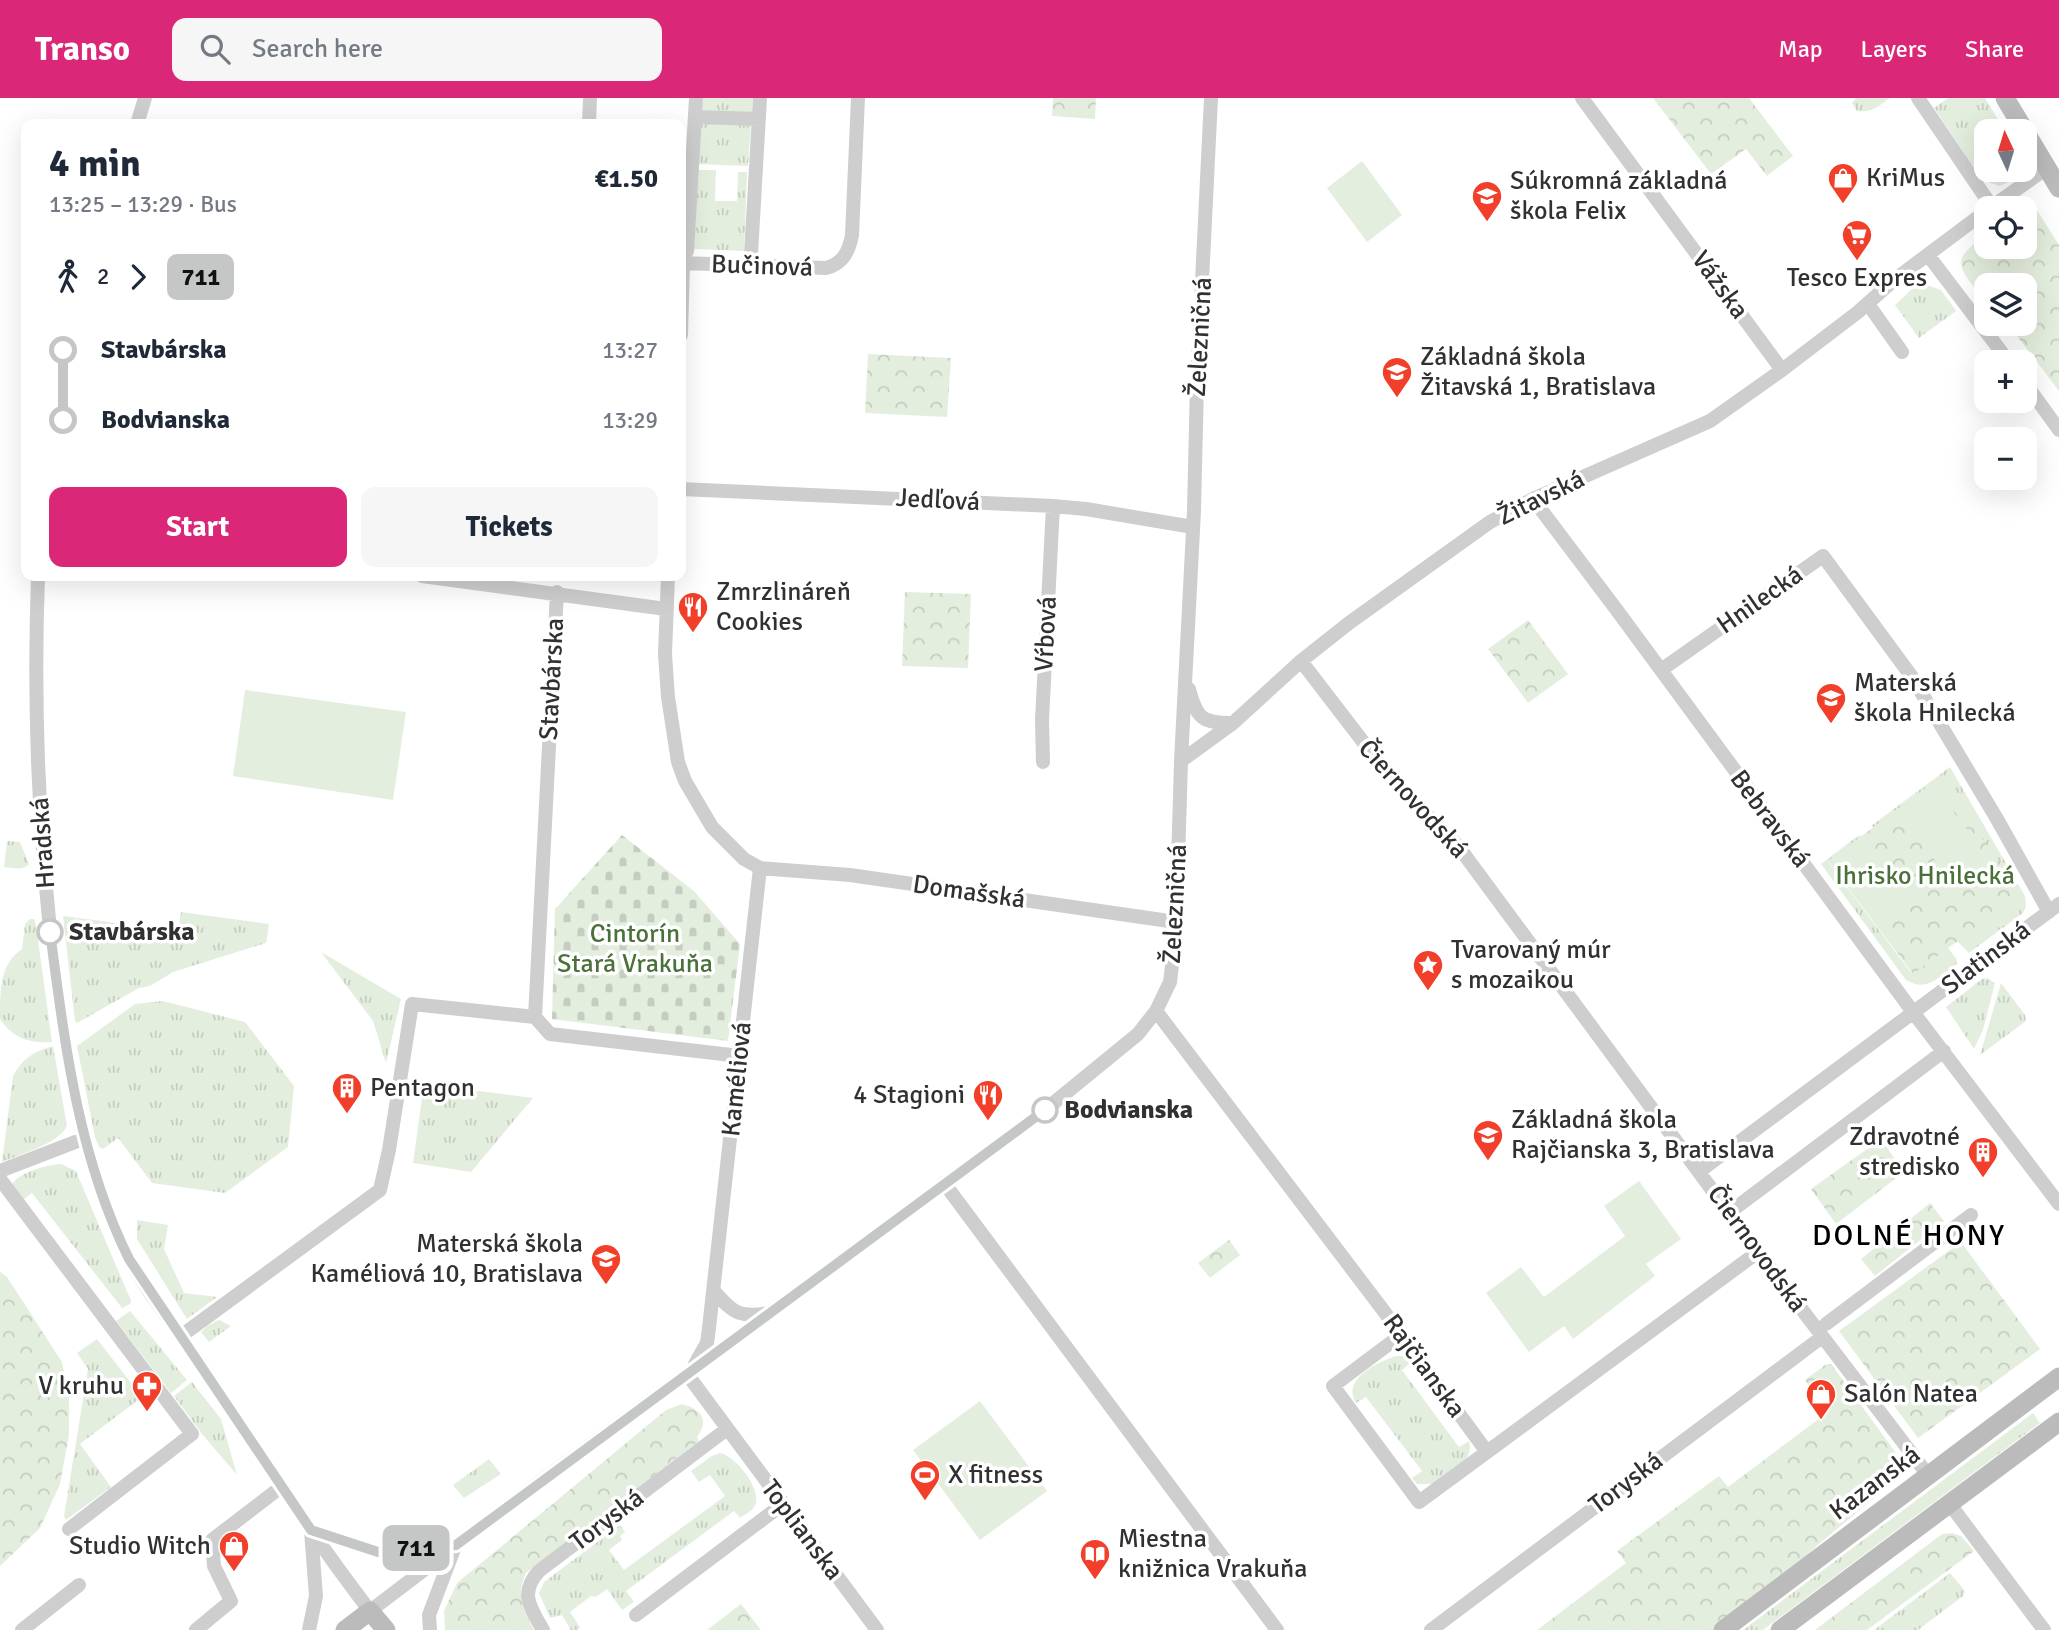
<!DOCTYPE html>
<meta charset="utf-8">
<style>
:root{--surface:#fff;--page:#f6f6f7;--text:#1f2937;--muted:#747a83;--accent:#db2777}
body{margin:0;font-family:Signika,sans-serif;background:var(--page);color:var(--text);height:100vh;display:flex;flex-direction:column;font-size:26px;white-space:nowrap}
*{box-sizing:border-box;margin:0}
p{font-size:23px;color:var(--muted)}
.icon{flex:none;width:38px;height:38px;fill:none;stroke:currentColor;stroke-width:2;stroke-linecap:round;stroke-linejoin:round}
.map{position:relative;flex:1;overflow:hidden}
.panel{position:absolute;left:21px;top:21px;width:665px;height:462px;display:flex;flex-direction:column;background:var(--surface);border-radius:14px;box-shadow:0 7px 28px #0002}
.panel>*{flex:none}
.badge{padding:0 14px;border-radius:10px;font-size:24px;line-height:46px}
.needle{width:46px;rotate:356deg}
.buttons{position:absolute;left:1974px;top:21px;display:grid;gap:14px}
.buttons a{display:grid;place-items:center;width:63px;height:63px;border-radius:14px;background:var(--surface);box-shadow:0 7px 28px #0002;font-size:35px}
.map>.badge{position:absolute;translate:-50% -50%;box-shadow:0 0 0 4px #fff}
.legs{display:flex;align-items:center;gap:10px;height:77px;padding:0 28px;font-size:23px}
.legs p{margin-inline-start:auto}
.overview{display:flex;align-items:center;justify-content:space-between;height:119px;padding:0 28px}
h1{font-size:38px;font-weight:700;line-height:52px}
.cta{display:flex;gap:14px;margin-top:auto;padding:14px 28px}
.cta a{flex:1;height:80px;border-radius:14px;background:var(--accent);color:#fff;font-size:28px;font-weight:700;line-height:80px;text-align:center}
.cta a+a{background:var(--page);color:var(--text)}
ul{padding:0 28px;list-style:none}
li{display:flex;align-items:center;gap:24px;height:70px;font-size:26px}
li i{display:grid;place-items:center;width:10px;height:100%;margin:0 9px;background:currentColor}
li i::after{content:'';width:18px;height:18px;margin:-9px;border:5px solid;border-radius:50%;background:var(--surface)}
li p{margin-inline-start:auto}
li:first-child i{background:linear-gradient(#0000 50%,currentColor 0)}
li:last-child i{background:linear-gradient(currentColor 50%,#0000 0)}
header{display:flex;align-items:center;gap:42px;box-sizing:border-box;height:98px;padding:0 35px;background:var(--accent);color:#fff}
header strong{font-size:33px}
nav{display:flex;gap:38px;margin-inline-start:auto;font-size:24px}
.search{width:490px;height:63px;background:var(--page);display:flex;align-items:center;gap:18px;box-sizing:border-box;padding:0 24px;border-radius:14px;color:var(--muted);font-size:26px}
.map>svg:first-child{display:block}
.grass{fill:url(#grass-tufts)}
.cemetery{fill:url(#cemetery-stones)}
.park{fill:url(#park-crowns)}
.pitch{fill:#e4eede}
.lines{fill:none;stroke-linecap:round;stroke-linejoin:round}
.street{stroke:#cecece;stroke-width:14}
.secondary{stroke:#bbb;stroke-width:19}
.line-1-casing{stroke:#fff;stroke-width:16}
.line-1{stroke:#c5c6c6;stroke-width:10}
.stop-1-dot{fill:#fff;stroke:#c5c6c6;stroke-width:3.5}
.labels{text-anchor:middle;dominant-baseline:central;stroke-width:7;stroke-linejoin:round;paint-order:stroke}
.poi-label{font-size:26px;fill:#313131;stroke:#fff;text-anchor:start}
.street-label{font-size:26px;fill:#313131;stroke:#fff}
.park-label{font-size:26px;fill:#4a713a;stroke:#fff}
.stop-label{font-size:26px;font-weight:bold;fill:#313131;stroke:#fff;text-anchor:start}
.quarter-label{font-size:30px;letter-spacing:2px;fill:#000;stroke:#fff}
</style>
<header>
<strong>Transo</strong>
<div class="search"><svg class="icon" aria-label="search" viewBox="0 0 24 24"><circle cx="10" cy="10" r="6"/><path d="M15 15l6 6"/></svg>Search here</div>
<nav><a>Map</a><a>Layers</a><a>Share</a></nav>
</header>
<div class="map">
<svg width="2059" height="1532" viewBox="0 0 2059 1532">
<defs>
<pattern id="grass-tufts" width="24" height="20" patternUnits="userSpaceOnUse" patternTransform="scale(1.75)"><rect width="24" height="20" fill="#e4eede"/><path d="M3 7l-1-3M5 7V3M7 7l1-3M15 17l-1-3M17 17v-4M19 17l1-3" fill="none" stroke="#c4cdbf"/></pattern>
<pattern id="cemetery-stones" width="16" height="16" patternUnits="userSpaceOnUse" patternTransform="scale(1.75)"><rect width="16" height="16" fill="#e4eede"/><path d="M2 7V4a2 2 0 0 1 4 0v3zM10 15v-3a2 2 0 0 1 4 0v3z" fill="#c4cdbf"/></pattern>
<pattern id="park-crowns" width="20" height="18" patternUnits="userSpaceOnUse" patternTransform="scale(1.75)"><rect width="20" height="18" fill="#e4eede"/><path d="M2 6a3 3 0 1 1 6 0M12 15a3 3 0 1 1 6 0" fill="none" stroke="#c4cdbf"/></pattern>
</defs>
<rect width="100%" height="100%" fill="#fff"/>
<path class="grass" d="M701,0H753L748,68L697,66Z
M1856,0H1890C1879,8 1872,15 1857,13L1852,5Z
M1948,0H1985L2005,33H1986V72H2021L2019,79L2000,88L1982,82L1934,10Z
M697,72H716L715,103H737L738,74H747L744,153L694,151Z
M1927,187L1941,192L1956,213L1919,240L1895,207L1912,191Z
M1950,669L2025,798L2026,807L2023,815L1969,855L1957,843L2022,795L1871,728Z
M1859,737L1861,739L1828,764L1912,876L1948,850L1956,860L1957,866C1940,878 1927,895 1906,882L1821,766Z
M7,743L20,744L29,766C23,773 13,770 4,769Z
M181,814L269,826L266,845L173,874L150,888L139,890L77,925L75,923L63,818L178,833Z
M30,821H34L36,827L52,944C31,946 12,940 0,921C0,891 0,866 22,851L25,826Z
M321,854L401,901L386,965L373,923Z
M1987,880L1995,885L1983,932L1974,951L1946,909L1982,881Z
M2001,885L2025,917L2026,923L1980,957Z
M163,903L245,924L294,988L288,1049L225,1095L152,1085L118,1040L103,1051L99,1049L95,1039L77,948L135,906Z
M53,948L67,1028C58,1046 21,1056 2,1064L13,978C22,961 34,953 53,948Z
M424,986L533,1000L471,1074L413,1065Z
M61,1066L76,1073L131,1203L130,1206L122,1210L32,1095L23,1102L12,1086C20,1074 46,1067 61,1066Z
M137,1122L168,1127L164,1151L184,1195L217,1199L187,1221L137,1141Z
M130,1213L187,1282L171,1295L116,1223Z
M219,1222L231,1228L209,1244L201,1234L207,1228Z
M97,1241L142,1299L80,1346L111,1389L66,1422L64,1418L88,1271L77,1255Z
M1396,1258H1405L1412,1264L1402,1272L1459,1349L1469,1343C1475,1364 1449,1375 1435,1386H1417L1412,1380L1422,1373L1366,1299L1356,1305C1341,1282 1377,1264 1396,1258Z
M192,1284L221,1321L237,1377L202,1336L174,1298Z
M2033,1315L2040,1325L1763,1532H1743Z
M720,1355C735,1357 765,1394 754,1409C752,1413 744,1417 740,1420L734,1413L626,1493L634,1504L622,1512L607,1491L596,1499L591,1498L570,1514L580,1529L578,1532H571L562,1517L550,1520L539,1495L544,1484L620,1427L625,1434L620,1438L622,1442L609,1452L624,1472L725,1398L710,1377L699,1384L691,1373L712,1358Z
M489,1361L501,1376L464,1400L453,1387Z
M1950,1475L1965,1493L1963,1498L1918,1532H1874Z"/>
<path class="cemetery" d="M622,737L694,793L740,846L728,943L552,921L555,811Z"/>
<path class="park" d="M1053,0H1096L1095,21L1052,18Z
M1653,0H1749L1793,58L1767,78L1746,51L1711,76Z
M2029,106L2035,109L2059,147V293L2008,226H2025V187H1986V196L1981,199C1956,164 1951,164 1986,136V149H2025V110H2019Z
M868,256L951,260L947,319L865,315Z
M905,494L971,496L968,570L902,568Z
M1528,522L1568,576L1528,605L1488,551Z
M1938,681L2023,795L1913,876L1828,763Z
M1881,1041L1904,1074L1836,1126L1811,1091Z
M1930,1105L1944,1123L1875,1178L1861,1161Z
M1229,1142L1240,1157L1210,1180L1198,1165Z
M1961,1144L2040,1251L1918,1340L1839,1233Z
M0,1174L7,1179L62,1264L69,1300V1337L60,1386L40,1430L0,1468Z
M1831,1266L1899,1359L1901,1368L1891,1386L1819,1446L1785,1478L1712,1532H1537L1626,1465L1617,1453L1719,1378L1728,1389L1828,1314L1805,1282L1825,1267Z
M682,1306C701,1311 710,1322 697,1339L699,1343L526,1475C515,1498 523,1511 534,1532H445L444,1513L457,1485L666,1312Z
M1952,1435L1961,1438L1974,1453L1867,1532H1815L1942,1436Z
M741,1506L761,1532H707Z"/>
<path class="pitch" d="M1362,63L1402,117L1367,144L1327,90Z
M245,592L406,614L393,702L233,678Z
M1933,695L1942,699L1979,747L1980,758L1975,767L1963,777L1953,778L1943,773L1908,726L1906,715L1911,706L1925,696Z
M1863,738L1912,802L1877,828L1828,763Z
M1639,1083L1681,1141L1646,1166L1655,1178L1573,1241L1564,1228L1529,1254L1486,1195L1521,1169L1544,1199L1625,1138L1604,1108Z
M980,1303L1047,1393L980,1442L913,1352Z"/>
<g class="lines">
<path class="street" d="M1582,0L1782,272
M1918,0L1992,109
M695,19L759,21
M137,26L145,0
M589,26L590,0
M1990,110L2047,70
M687,153L696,0
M751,156L760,0
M1928,157L2009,264
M681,165L826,170C843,166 849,153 852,137L858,0
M1868,206L1902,254
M681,237L683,165
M2025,285L2059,332
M681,391L1053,408L1086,411L1193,429
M1533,401L1616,511L1913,914L2059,1106
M38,478C33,613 39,749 56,883C68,971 82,1057 119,1139C139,1186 173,1225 201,1267C256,1350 309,1434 370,1513L541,1383L1045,1012L1138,936L1156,913L1170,884L1176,834L1181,663L1194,413L1197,285L1211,0
M422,478L666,511
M668,478L665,556L668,599L678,664L685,683L712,729L744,761L760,770L850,777L1176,824
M1301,563L1394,684L1458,748L1758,1154L1928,1377
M1661,572L1823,458L1912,579L1997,721L2049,814
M1189,591C1197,621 1202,625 1233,625
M1181,663L1233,625L1301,563L1349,525L1490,424L1533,401L1710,323L1782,272L1858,214L1894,182L1986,113
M1043,664L1042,622L1053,408
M1156,913L1383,1212L1487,1354L1758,1154
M535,919L550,936L740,958
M0,1073L83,1041
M1700,1073L2059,806
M0,1081L192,1336L69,1431
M944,1085L1277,1532
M1730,1114L1944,953
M714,1193C733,1215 739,1220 769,1215
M1826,1226L1971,1117
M1401,1237L1333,1288L1419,1404L1487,1354
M181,1238L380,1092L389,1052L412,906L535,919L557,494
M695,1266L707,1245L709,1230L760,770
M687,1276L877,1532
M1949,1405L2044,1532
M311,1432L378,1454L455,1447
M636,1517L783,1406
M22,1532L79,1487
M196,1532L231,1503L214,1468L212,1442L281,1389
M309,1532L316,1498L311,1433
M430,1532L429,1517L454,1451
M543,1532C530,1509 519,1495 539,1473L727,1331
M1431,1532L1822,1239"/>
<path class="secondary" d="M2005,0L2059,90
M345,1532L370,1513L386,1532
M1723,1532L2059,1279
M1780,1532L2059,1324"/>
</g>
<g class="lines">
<g class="line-1-casing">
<path id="line-1" d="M50,834C65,947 78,1058 129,1161L311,1432L378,1454L456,1447L1045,1012"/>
</g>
<use href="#line-1" class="line-1"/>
</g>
<defs>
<g id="shop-pin" transform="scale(1.575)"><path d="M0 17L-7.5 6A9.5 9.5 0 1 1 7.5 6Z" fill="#f13f29" stroke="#fff"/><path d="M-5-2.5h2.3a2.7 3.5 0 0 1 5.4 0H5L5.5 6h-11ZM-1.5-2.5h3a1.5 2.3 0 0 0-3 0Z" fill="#fff"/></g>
<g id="school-pin" transform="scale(1.575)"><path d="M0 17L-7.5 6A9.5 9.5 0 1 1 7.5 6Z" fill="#f13f29" stroke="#fff"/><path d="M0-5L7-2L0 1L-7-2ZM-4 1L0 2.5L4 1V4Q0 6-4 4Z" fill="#fff"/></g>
<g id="supermarket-pin" transform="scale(1.575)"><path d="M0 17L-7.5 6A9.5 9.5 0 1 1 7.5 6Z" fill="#f13f29" stroke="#fff"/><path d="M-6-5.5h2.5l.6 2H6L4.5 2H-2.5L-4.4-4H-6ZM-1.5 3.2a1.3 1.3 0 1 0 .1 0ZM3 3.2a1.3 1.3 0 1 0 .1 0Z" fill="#fff"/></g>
<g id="restaurant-pin" transform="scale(1.575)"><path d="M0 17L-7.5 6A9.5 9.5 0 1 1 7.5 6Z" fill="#f13f29" stroke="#fff"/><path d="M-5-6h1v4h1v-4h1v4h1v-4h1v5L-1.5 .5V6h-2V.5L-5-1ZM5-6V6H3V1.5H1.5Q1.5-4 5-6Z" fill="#fff"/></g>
<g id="sight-pin" transform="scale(1.575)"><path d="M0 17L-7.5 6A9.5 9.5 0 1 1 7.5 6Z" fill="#f13f29" stroke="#fff"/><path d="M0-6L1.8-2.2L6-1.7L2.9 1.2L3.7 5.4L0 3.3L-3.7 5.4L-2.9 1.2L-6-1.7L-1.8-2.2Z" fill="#fff"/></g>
<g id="building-pin" transform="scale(1.575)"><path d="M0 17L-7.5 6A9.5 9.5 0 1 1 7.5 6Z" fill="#f13f29" stroke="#fff"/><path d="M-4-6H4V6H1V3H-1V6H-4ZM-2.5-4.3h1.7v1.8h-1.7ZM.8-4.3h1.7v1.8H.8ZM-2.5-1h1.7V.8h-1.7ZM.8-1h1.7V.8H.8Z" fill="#fff"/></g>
<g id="pharmacy-pin" transform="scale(1.575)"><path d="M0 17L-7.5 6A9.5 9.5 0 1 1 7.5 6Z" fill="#f13f29" stroke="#fff"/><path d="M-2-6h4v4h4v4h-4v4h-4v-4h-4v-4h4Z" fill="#fff"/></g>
<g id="stadium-pin" transform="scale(1.575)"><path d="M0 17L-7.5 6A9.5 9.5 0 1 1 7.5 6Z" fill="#f13f29" stroke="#fff"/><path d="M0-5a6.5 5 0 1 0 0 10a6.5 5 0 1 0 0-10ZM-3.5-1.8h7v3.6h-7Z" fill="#fff"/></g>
<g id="library-pin" transform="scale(1.575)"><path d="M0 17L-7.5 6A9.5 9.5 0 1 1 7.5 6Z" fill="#f13f29" stroke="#fff"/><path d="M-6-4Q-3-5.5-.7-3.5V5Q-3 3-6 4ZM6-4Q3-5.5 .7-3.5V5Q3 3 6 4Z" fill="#fff"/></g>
</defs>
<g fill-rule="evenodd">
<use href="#shop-pin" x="1843" y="80"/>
<use href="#school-pin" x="1487" y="98"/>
<use href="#supermarket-pin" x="1857" y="137"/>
<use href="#school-pin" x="1397" y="274"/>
<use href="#restaurant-pin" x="693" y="509"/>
<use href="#school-pin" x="1831" y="600"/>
<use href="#sight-pin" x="1428" y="867"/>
<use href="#building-pin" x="347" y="990"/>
<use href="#restaurant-pin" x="988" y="997"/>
<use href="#school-pin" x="1488" y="1037"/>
<use href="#building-pin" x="1983" y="1054"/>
<use href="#school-pin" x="606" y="1161"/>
<use href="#pharmacy-pin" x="147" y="1288"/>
<use href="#shop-pin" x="1821" y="1296"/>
<use href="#stadium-pin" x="925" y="1377"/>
<use href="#shop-pin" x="234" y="1448"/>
<use href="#library-pin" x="1095" y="1456"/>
</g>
<g class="stop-1-dot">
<circle cx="50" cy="834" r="12"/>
<circle cx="1045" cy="1012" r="12"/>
</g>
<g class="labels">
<g class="poi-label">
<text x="1866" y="80">KriMus</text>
<text x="1510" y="83">Súkromná základná<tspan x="1510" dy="30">škola Felix</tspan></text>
<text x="1857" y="180" text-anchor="middle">Tesco Expres</text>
<text x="1420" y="259">Základná škola<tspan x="1420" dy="30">Žitavská 1, Bratislava</tspan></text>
<text x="716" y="494">Zmrzlináreň<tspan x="716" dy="30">Cookies</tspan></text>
<text x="1854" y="585">Materská<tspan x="1854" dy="30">škola Hnilecká</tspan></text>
<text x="1451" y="852">Tvarovaný múr<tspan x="1451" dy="30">s mozaikou</tspan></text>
<text x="370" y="990">Pentagon</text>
<text x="965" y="997" text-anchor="end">4 Stagioni</text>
<text x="1511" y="1022">Základná škola<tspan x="1511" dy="30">Rajčianska 3, Bratislava</tspan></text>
<text x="1960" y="1039" text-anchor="end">Zdravotné<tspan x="1960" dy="30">stredisko</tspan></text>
<text x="583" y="1146" text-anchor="end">Materská škola<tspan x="583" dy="30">Kaméliová 10, Bratislava</tspan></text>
<text x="124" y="1288" text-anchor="end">V kruhu</text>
<text x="1844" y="1296">Salón Natea</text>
<text x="948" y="1377">X fitness</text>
<text x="1118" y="1441">Miestna<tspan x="1118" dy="30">knižnica Vrakuňa</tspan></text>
<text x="211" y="1448" text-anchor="end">Studio Witch</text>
</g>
<g class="street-label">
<text transform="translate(762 168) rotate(2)">Bučinová</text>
<text transform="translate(1720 187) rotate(54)">Vážska</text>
<text transform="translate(1200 239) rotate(-87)">Železničná</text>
<text transform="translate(1541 400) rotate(-26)">Žitavská</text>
<text transform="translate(938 402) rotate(3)">Jedľová</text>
<text transform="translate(1760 502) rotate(-35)">Hnilecká</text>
<text transform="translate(1046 536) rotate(-87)">Vŕbová</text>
<text transform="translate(552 581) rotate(-87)">Stavbárska</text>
<text transform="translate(1413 701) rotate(48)">Čiernovodská</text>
<text transform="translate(1770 721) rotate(53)">Bebravská</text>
<text transform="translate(43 745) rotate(-94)">Hradská</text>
<text transform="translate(969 794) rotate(8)">Domašská</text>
<text transform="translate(1175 806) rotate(-87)">Železničná</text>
<text transform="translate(1986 860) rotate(-37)">Slatinská</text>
<text transform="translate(737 981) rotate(-84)">Kaméliová</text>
<text transform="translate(1757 1151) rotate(54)">Čiernovodská</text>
<text transform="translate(1424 1268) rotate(54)">Rajčianska</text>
<text transform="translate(1626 1385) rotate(-37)">Toryská</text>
<text transform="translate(1875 1385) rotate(-37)">Kazanská</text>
<text transform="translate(607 1422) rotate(-37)">Toryská</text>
<text transform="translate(802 1432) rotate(53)">Toplianska</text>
</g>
<g class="park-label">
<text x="1925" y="778">Ihrisko Hnilecká</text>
<text x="635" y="836">Cintorín<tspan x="635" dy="30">Stará Vrakuňa</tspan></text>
</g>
<g class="stop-label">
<text x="69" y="834">Stavbárska</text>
<text x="1064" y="1012">Bodvianska</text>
</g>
<g class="quarter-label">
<text x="1909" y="1137">DOLNÉ HONY</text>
</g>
</g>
</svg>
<div class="buttons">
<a><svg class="needle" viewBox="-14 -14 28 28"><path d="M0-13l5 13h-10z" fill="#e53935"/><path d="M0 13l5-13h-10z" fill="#747a83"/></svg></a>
<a><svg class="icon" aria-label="locate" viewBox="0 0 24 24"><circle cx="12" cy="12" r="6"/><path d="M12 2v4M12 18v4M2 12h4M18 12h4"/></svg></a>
<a><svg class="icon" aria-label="layers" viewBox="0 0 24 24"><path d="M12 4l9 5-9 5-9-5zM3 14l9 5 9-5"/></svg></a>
<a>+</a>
<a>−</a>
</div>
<b class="badge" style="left:416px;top:1450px;background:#c5c6c6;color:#111">711</b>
<section class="panel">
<div class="overview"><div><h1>4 min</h1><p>13:25 – 13:29 · Bus</p></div><b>€1.50</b></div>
<div class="legs"><svg class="icon" aria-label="walk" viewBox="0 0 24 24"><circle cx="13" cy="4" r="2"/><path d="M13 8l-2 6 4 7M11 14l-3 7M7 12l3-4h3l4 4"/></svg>2<svg class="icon" aria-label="forward" viewBox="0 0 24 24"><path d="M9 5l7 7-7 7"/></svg><b class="badge" style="background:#c5c6c6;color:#111">711</b></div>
<ul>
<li><i style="color:#c5c6c6"></i><b>Stavbárska</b><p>13:27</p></li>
<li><i style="color:#c5c6c6"></i><b>Bodvianska</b><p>13:29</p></li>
</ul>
<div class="cta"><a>Start</a><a>Tickets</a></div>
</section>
</div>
